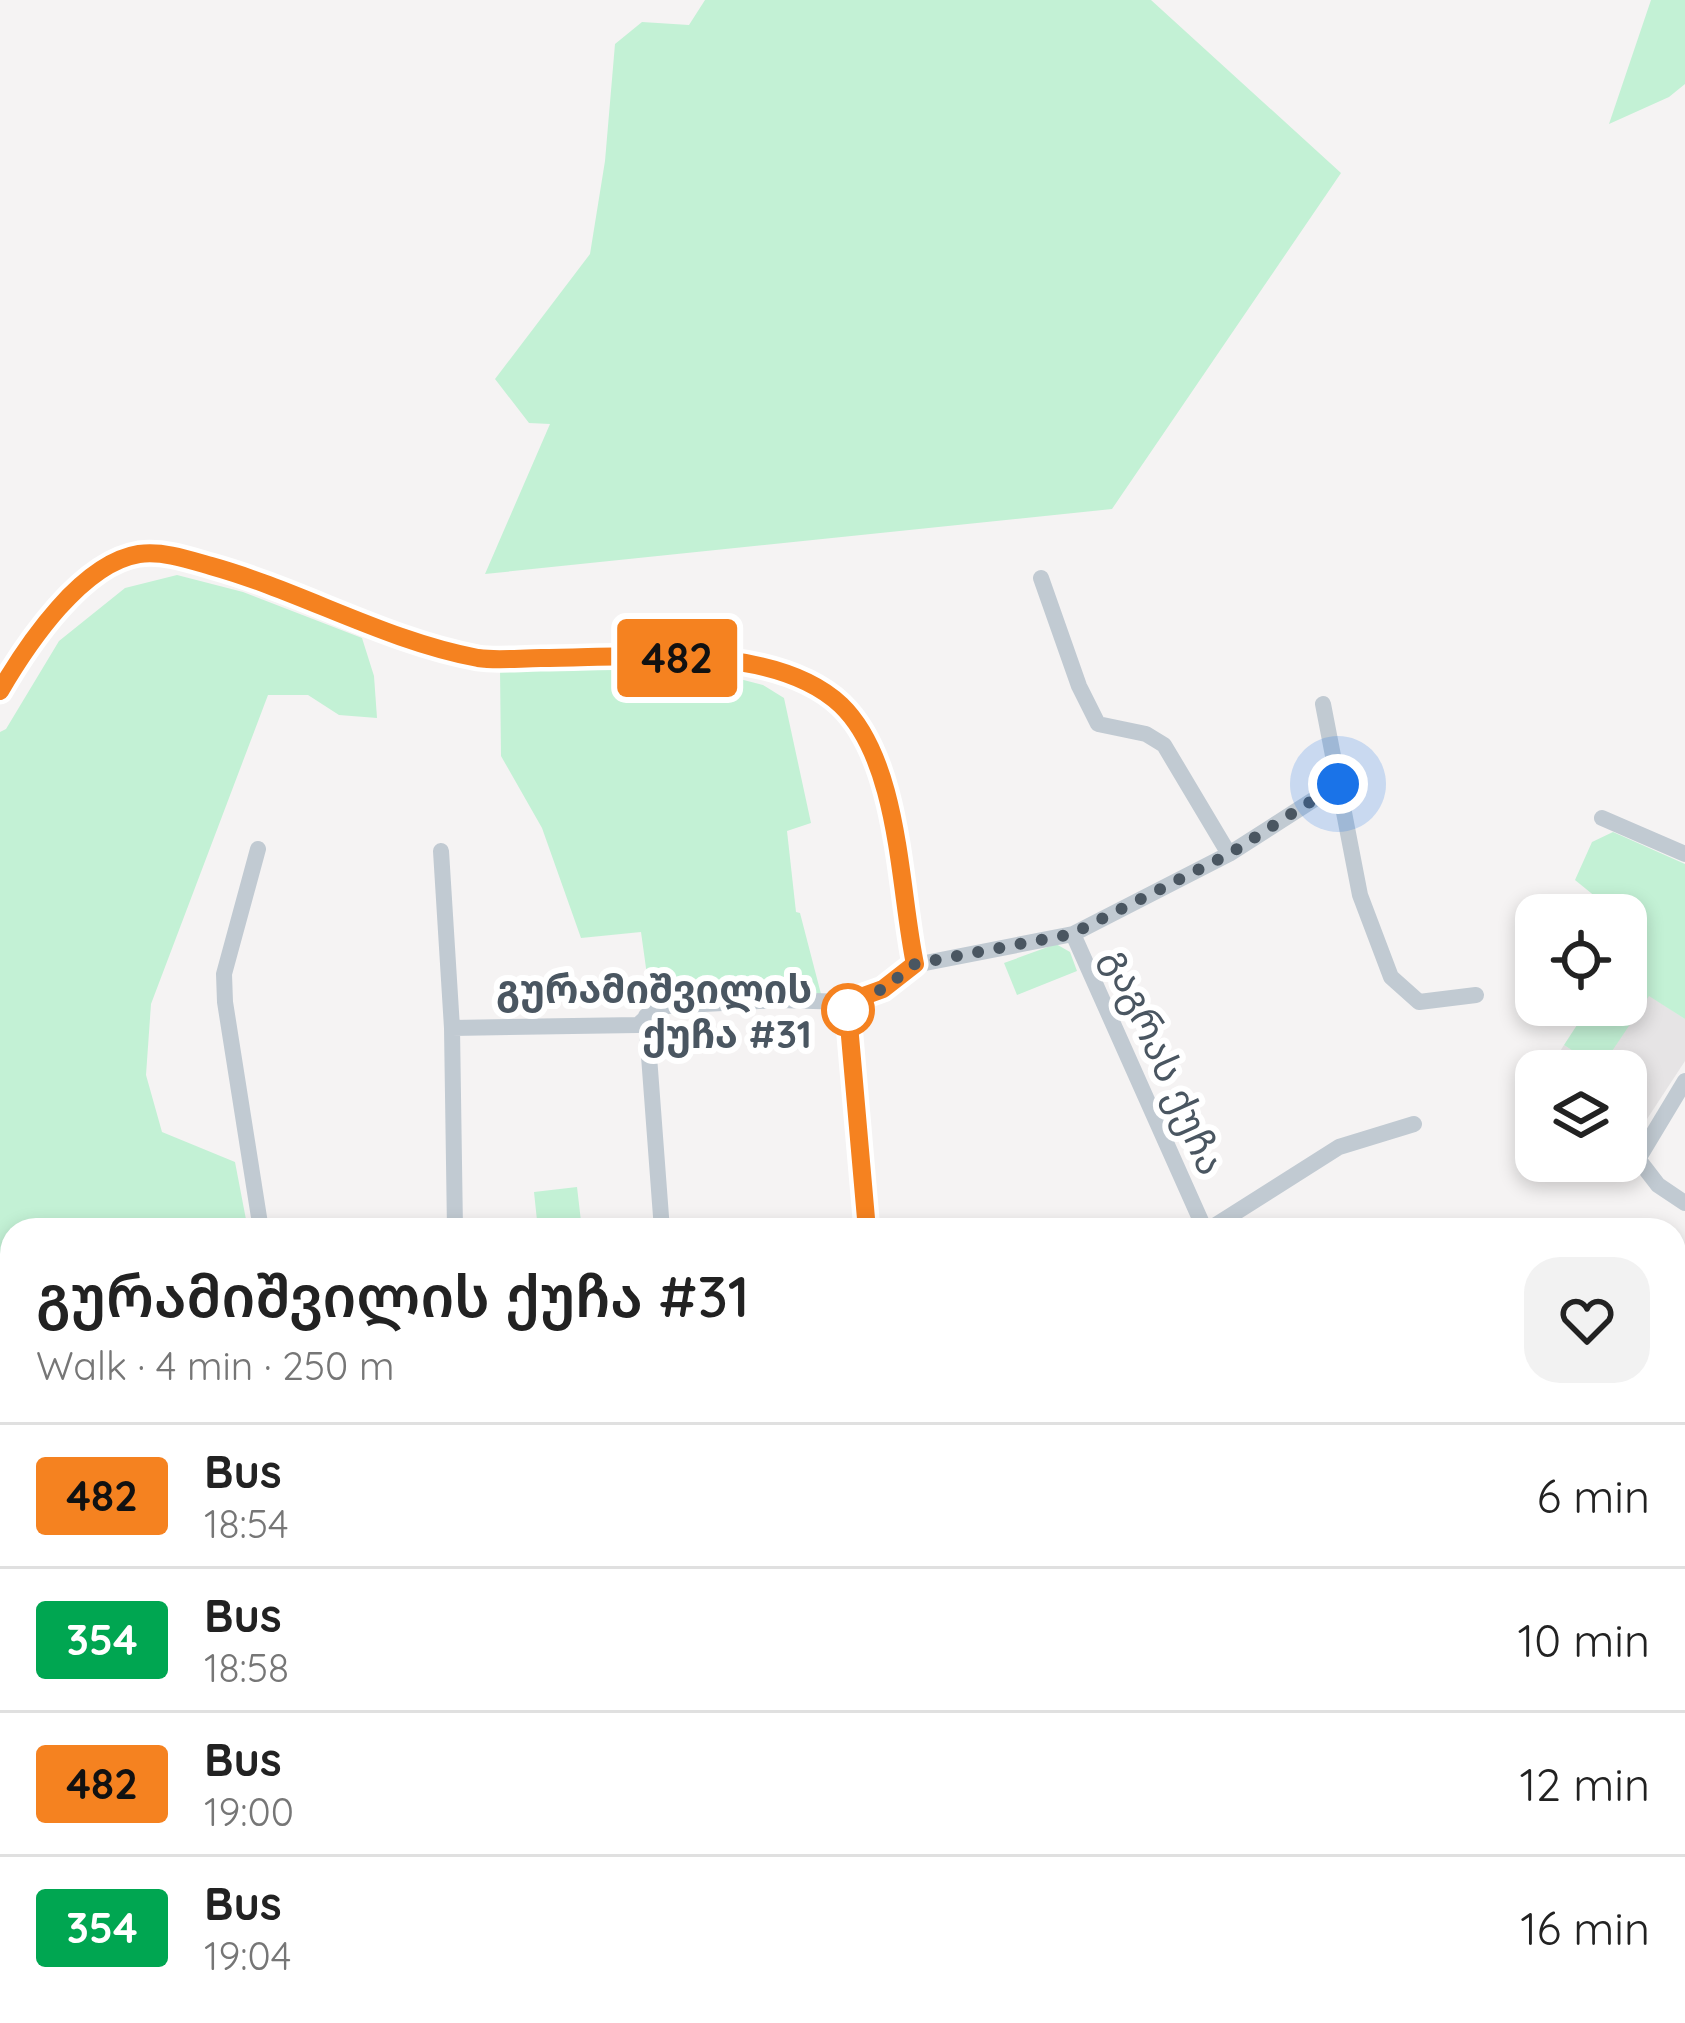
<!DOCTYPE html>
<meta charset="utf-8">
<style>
:root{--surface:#fff;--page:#f2f2f2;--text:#222;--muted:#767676;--line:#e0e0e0}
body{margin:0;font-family:Quicksand,"Noto Sans Georgian",sans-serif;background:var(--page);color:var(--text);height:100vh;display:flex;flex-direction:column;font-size:45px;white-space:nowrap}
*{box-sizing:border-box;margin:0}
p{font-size:39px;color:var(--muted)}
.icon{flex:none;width:66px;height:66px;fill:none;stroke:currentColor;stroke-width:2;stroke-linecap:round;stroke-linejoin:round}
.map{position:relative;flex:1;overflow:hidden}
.side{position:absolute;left:0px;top:1218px;width:1686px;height:807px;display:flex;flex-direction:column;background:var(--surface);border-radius:36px 36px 0 0;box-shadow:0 6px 18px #0003}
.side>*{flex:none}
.badge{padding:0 24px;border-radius:9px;font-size:42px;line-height:78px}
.buttons{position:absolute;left:1515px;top:894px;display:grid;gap:24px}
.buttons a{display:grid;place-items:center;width:132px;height:132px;border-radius:24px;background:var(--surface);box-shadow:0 6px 18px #0003;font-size:60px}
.you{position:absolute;width:60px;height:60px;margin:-30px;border:9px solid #fff;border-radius:50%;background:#1a73e8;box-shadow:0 0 0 18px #1a73e833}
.map>.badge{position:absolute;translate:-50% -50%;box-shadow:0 0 0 6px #fff}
.round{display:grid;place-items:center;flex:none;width:126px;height:126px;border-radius:36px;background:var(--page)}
.summary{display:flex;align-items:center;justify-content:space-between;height:204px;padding:0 36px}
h1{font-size:57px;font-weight:600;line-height:90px}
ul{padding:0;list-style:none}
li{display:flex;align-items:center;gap:36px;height:144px;padding:0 36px;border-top:3px solid var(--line)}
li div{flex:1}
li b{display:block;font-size:45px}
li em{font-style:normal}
li .badge{min-width:132px;font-weight:700;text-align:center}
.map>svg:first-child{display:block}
.education{fill:#e6e4e5}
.green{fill:#c3f1d5}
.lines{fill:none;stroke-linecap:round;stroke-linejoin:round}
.minor{stroke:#c1cad2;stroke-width:16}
.tertiary{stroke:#c1cad2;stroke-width:21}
.secondary{stroke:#c1cbd6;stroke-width:24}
.line-casing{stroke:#fff;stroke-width:27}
.line{stroke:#f58220;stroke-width:18}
.walk{stroke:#4a5661;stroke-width:12;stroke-dasharray:0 21.6}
.stop-dot{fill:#fff;stroke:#f58220;stroke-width:6}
.labels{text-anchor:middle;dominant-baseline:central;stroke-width:12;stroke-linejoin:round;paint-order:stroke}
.stop-label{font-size:39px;font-weight:bold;fill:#4a5661;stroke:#fff;text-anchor:end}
.street-label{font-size:39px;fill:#4a5661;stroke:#fff}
</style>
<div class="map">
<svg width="1685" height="2023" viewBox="0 0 1685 2023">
<rect width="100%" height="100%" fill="#f5f3f3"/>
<path class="education" d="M1649,995L1685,1019V1061L1628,1148L1626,1071H1548L1564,1045L1600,1068Z"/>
<path class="green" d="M705,0H1151L1341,173L1112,509L485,574L550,424L529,423L495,379L590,254L605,161L615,44L642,22L689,25Z
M1651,0H1685V84L1669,97L1609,124Z
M177,575L243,592L362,638L374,676L377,718L339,715L308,695H268L151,1004L146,1075L162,1132L235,1162L248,1230H12V1467L0,1490V732L6,729L59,641L125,588Z
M701,669L763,685L784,698L811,823L787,831L796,912L800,913L821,994L651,1004L641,932L581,938L542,828L501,756L500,670Z
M1613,832L1685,864V1019L1649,996L1600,1069L1564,1045L1590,1005H1626V941L1632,926L1626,915H1618L1575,880L1592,842Z
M1056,944L1070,952L1077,971L1017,995L1004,963Z
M577,1187L582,1230H538L534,1192Z
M1674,1280L1685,1288V1635L1674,1638Z
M1685,1697V2023H1045L1042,2013H1674V1699Z"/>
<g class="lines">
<path class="minor" d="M1041,578L1079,686L1098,724L1146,734L1164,745L1229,854
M1323,704L1360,895L1391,977L1419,1002L1476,995
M1602,818L1685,854
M258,849L224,974L225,1002L261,1230
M441,851L452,1028L455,1230
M1073,934L1205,1230
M915,965L1073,934L1229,854L1338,784
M646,1016L662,1230
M452,1028L638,1025L653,1011L667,1006L780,1000L847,1002
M1685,1081L1638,1159L1658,1185L1685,1203
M1208,1230L1339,1147L1414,1124
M1674,1647L1685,1645
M0,1704L12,1701
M0,1961L12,1965
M386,2013L389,2023
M587,2013L591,2023
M809,2013L812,2023"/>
<path class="tertiary" d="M0,690C27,644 84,562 140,554C164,551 187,560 211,566C300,590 388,642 478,658C498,661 521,658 542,658C629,658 772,641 841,705C900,761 900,888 915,965L883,989L847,1002L867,1230
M1027,2013L1031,2023"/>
<path class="secondary" d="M281,2013L286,2023
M148,2023L149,2013"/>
</g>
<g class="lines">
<g class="line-casing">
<path id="line" d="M0,691C28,643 82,563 139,554C164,551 187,559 211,566C301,591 386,641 478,658C498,661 521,658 541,658C629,658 773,641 841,705C900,762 899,888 915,964L883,989L847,1002L867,1230"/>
</g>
<use href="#line" class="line"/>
<path class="walk" d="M848,1010L847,1002L883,989L915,964L1072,934L1229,854L1338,784"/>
</g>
<circle class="stop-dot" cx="848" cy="1010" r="24"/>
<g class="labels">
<g class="stop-label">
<text x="812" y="988">გურამიშვილის<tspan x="812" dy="45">ქუჩა #31</tspan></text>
</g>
<g class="street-label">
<text transform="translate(1165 1061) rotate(66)">გაგრას ქუჩა</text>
</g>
</g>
</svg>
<div class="buttons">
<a><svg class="icon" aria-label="locate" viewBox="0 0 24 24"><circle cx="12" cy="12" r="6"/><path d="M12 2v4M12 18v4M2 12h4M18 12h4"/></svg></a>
<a><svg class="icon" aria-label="layers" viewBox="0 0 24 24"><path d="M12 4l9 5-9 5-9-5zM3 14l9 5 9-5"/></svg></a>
</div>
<div class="you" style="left:1338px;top:784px"></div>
<b class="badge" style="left:677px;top:658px;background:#f58220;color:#111">482</b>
<section class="side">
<div class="summary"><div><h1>გურამიშვილის ქუჩა #31</h1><p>Walk · 4 min · 250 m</p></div><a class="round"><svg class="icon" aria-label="heart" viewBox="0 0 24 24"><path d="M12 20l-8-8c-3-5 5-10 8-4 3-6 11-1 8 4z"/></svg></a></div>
<ul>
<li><span class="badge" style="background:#f58220;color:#111">482</span><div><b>Bus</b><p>18:54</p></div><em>6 min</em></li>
<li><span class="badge" style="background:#00a651;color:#fff">354</span><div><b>Bus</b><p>18:58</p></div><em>10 min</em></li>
<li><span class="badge" style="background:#f58220;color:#111">482</span><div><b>Bus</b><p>19:00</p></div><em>12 min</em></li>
<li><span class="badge" style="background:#00a651;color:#fff">354</span><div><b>Bus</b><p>19:04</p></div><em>16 min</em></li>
</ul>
</section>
</div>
